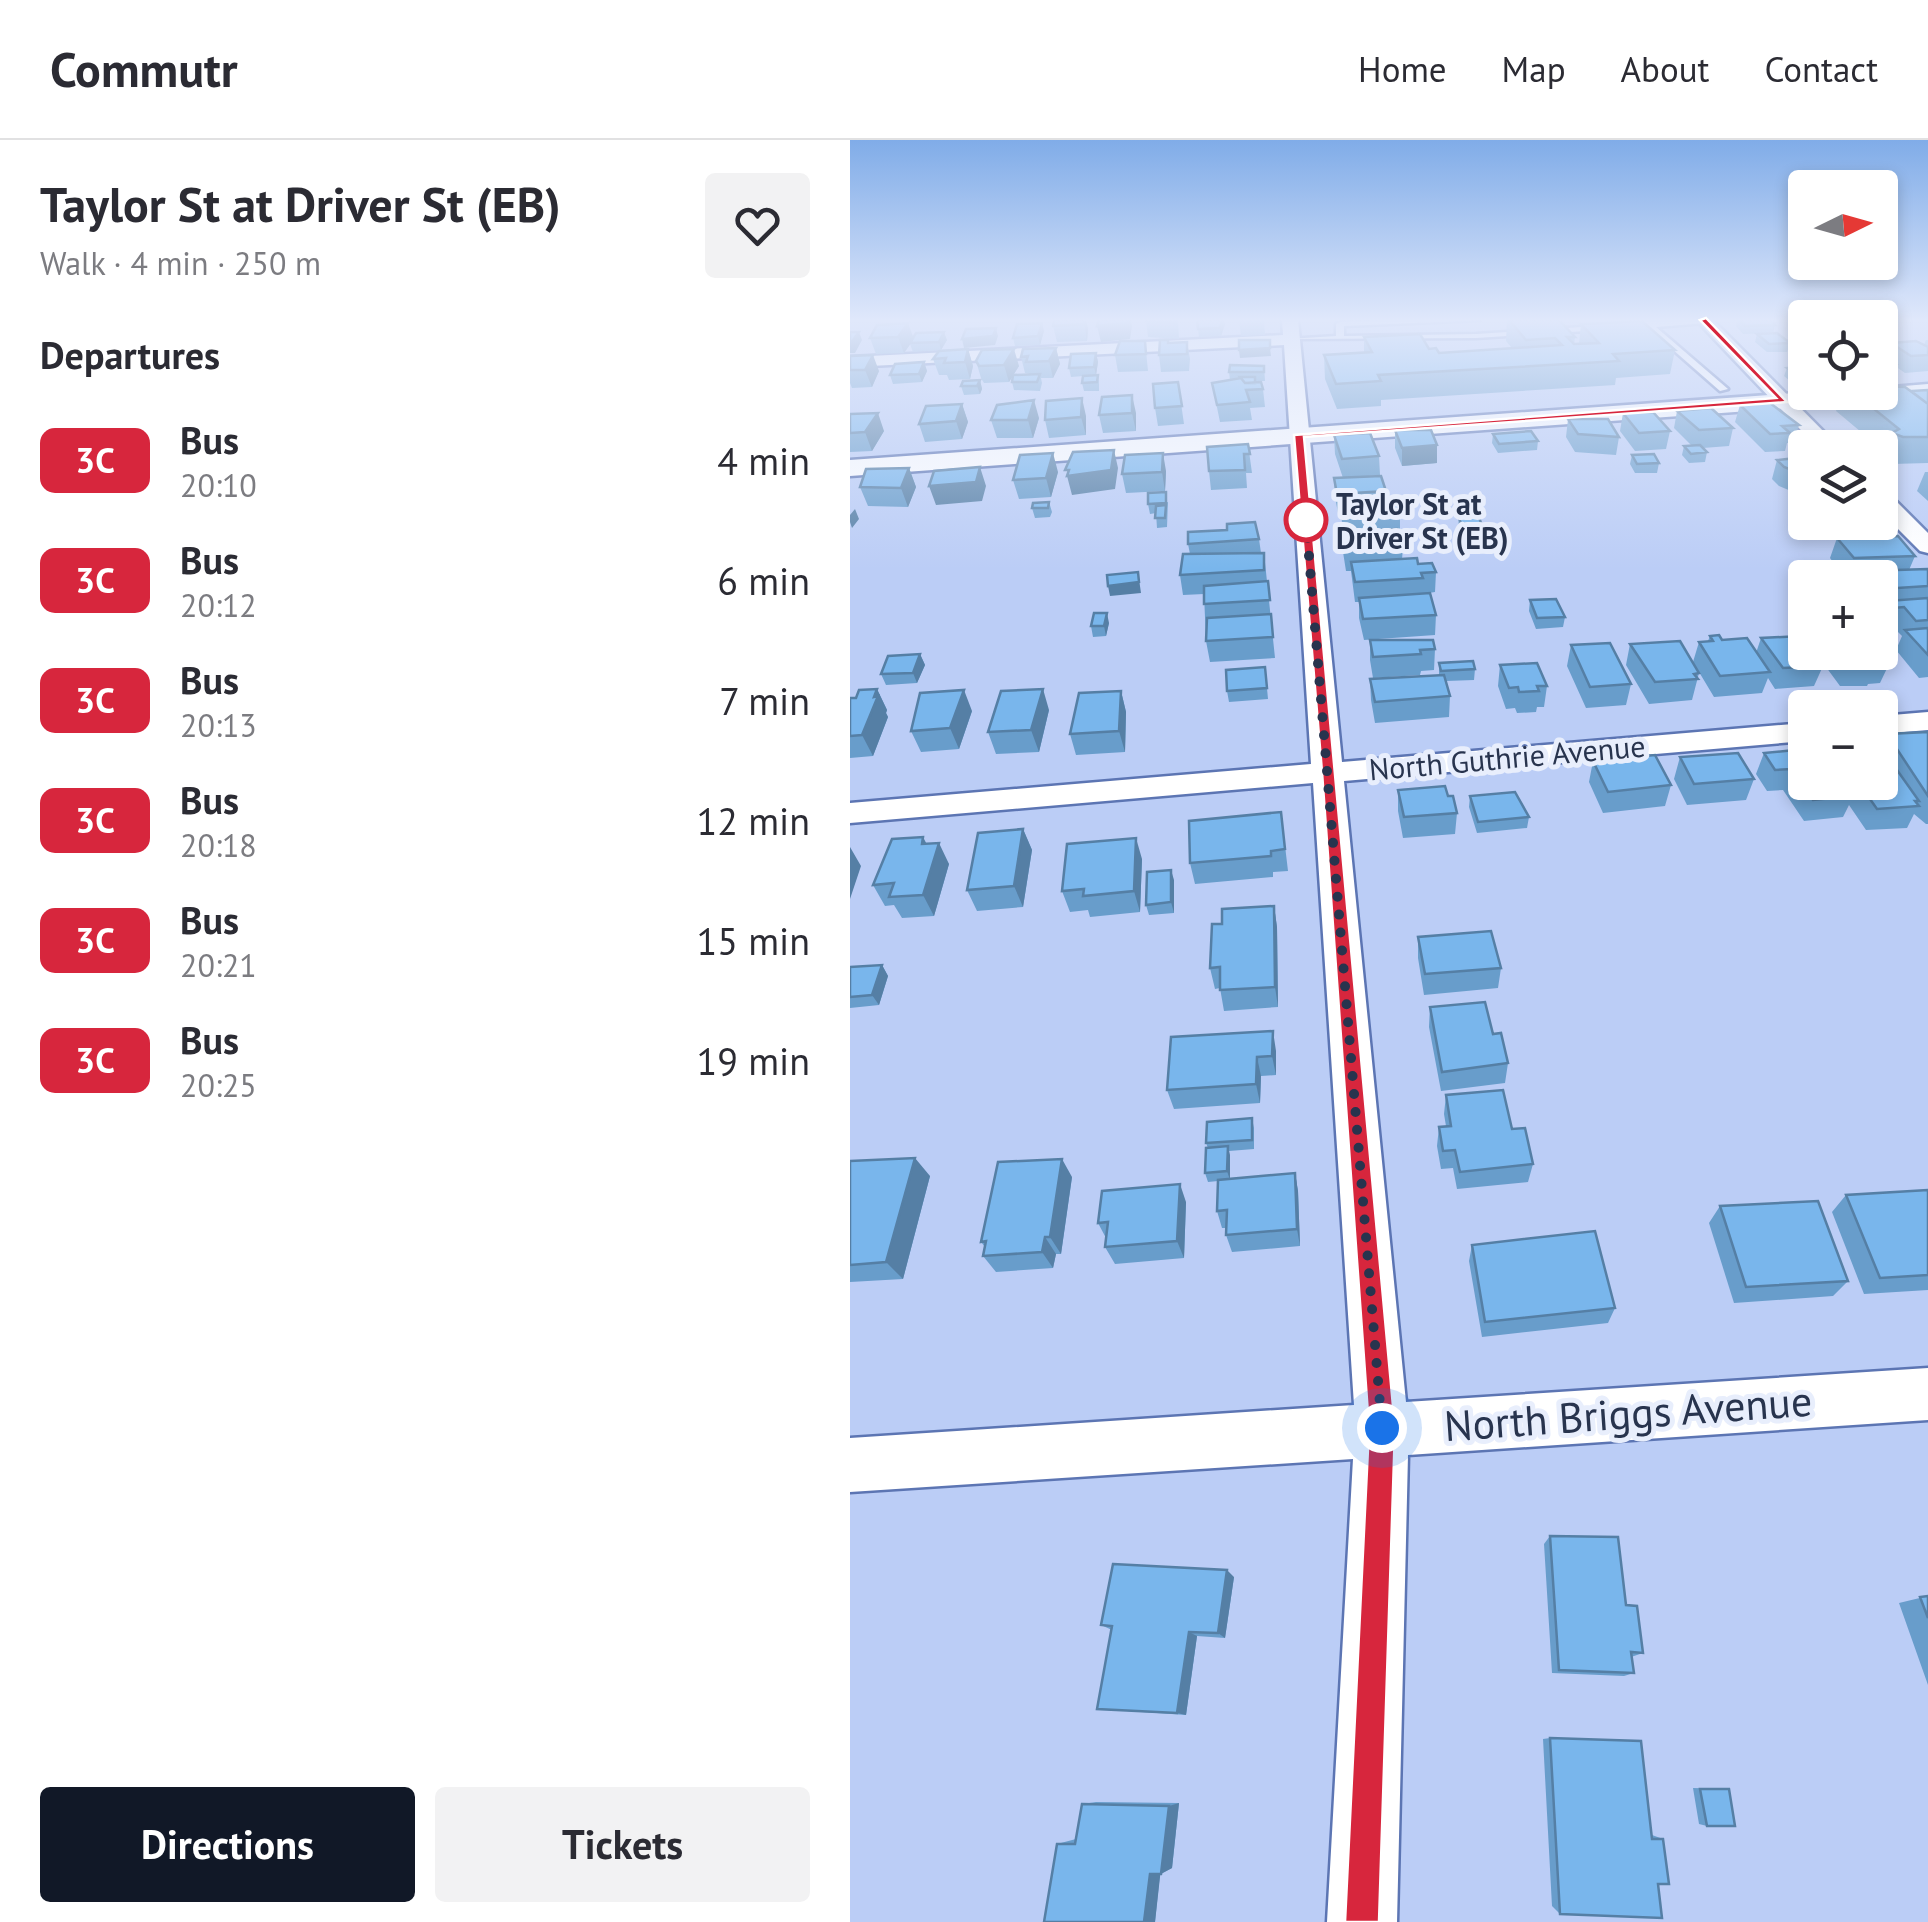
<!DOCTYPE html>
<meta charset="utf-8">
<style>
:root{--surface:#fff;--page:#f2f2f3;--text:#2b2b33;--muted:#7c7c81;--line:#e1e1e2;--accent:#111827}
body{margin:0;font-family:"PT Sans",sans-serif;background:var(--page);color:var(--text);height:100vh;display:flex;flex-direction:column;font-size:38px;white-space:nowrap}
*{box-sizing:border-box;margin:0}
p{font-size:32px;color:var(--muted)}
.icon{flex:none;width:55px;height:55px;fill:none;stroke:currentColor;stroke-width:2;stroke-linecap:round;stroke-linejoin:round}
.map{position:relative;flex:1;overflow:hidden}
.details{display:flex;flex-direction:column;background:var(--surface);width:850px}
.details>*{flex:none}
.badge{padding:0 20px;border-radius:15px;font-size:35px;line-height:65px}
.needle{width:65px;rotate:85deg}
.controls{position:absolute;left:938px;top:30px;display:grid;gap:20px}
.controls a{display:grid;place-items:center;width:110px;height:110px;border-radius:10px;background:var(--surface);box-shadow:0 5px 15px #0003;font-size:50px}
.you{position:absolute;width:50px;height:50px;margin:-25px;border:8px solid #fff;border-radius:50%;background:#1a73e8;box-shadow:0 0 0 15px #1a73e833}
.map>.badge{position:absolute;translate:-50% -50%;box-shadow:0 0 0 5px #fff}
h2{padding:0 40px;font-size:38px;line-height:90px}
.round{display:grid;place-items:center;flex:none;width:105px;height:105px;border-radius:10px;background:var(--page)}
.headline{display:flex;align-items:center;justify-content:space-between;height:170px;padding:0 40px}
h1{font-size:48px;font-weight:700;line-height:75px}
.primary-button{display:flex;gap:20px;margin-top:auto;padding:20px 40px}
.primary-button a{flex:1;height:115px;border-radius:10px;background:var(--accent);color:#fff;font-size:40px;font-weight:700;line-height:115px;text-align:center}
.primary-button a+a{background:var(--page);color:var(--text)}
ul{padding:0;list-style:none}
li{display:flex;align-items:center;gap:30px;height:120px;padding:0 40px}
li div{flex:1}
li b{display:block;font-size:38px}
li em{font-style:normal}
li .badge{min-width:110px;font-weight:700;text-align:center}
header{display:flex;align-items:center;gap:60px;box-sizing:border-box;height:140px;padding:0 50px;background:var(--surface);border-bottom:2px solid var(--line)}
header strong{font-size:48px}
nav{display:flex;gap:55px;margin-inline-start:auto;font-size:35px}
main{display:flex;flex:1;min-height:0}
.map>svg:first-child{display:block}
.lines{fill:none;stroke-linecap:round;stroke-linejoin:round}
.service-casing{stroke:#5c75b3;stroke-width:5}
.minor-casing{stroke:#5c75b3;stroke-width:5}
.tertiary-casing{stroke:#5c75b3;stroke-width:5}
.service{fill:#fff;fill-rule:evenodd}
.minor{fill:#fff;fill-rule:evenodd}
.tertiary{fill:#fff;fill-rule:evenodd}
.wall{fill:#689dcb}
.shaded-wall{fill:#557fa5}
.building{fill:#79b6ec;stroke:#557fa5;stroke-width:2.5}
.line{fill:#d7263d;stroke:#fff;stroke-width:2.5}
.walk{stroke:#28344e;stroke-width:10;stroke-dasharray:0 18}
.stop-dot{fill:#fff;stroke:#d7263d;stroke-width:5}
.labels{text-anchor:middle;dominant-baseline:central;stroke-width:10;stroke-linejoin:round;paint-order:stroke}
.far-stop-label{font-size:30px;font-weight:bold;fill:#28344e;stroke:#e8eefc;text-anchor:start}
.far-street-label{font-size:30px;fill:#28344e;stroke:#e8eefc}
.near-street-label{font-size:42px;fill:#28344e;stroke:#e8eefc}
</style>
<header>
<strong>Commutr</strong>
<nav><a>Home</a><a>Map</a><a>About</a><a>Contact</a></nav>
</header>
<main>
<section class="details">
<div class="headline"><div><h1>Taylor St at Driver St (EB)</h1><p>Walk · 4 min · 250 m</p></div><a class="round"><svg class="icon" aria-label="heart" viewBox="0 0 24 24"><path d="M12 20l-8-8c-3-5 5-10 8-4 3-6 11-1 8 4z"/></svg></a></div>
<h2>Departures</h2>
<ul>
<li><span class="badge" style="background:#d7263d;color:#fff">3C</span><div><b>Bus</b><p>20:10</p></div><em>4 min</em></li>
<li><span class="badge" style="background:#d7263d;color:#fff">3C</span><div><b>Bus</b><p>20:12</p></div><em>6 min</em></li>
<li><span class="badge" style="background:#d7263d;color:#fff">3C</span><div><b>Bus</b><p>20:13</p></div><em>7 min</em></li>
<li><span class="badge" style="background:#d7263d;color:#fff">3C</span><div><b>Bus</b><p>20:18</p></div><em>12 min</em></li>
<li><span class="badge" style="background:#d7263d;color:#fff">3C</span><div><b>Bus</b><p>20:21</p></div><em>15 min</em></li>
<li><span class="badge" style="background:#d7263d;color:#fff">3C</span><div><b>Bus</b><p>20:25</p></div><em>19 min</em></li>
</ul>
<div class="primary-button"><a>Directions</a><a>Tickets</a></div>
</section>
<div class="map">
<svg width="1078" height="1782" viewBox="0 0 1078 1782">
<rect width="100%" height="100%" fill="#bbcdf6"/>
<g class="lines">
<g class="service-casing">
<path id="service" d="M545,180H630L494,186V196L626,194L792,183V180H858L855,183L806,187L878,249L870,251L797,187L626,198L438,199L486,196V184L490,182Z"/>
</g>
<g class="minor-casing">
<path id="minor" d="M432,180H448L492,622L955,583V601L494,641L556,1262L1078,1228V1280L558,1315L547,1782H477L503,1319L0,1352V1298L504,1265L463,643L0,683V663L461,624L434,205L0,227V217L433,195Z
M846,180H863L990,308H968Z
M1030,351L1038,353L1078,393V413L1070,411L1030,371Z
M1078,572V590L1030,594V576Z"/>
</g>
<g class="tertiary-casing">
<path id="tertiary" d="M1078,244V258L0,336V320L960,252H1030V248Z"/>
</g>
<use href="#service" class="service"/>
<use href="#minor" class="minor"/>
<use href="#tertiary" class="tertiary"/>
</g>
<path class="wall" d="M236,180L238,189L237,201L207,202L203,186Z
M296,180H328L329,199L298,197Z
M347,180L375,184L371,196L349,197Z
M389,180H414L415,195L391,196Z
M657,180H709L725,197L724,204H729L731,184L825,210L820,234L766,238L765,245L531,260V266L487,269L475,239L474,215L514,213V197L579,209L589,213L662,208L656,201Z
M879,180H920L925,185L923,193L893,194L886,186L887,181L880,182Z
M27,185L63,197L97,200L91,210L63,212L60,204L54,213L26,214L20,198Z
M194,191L190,205L165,206L163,198Z
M907,194L940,203L937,212H917L905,202Z
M1076,200H1078V231L1055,233L1045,226L1043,233L1030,234V213L1036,217L1041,203L1074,205Z
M295,201L298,231L268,232L265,215Z
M337,202L340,219L339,231L311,232L309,215L318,203Z
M206,208L210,224L203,238H191L192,243L190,251L164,250L162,242L180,234L175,233L171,217Z
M118,209L123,226L120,239L99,240L97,235H89L83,219Z
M246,213L248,222L246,235H248L249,244V251H234L232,243L233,236L221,237L219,228Z
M0,216L29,231L22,247L2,248L0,243Z
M126,221L169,226L159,242L134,243L131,238Z
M74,222L77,231L72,242L43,244L40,235Z
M414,226L415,241H405L413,249L415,267L400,268L402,280L370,282L362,243L380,240L379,232Z
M937,228L955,229V245L946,246L934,236Z
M130,240L132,249L130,254L114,255L111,246Z
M328,242L334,284L308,286L305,268Z
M1078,250V323L1042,324L1032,319L1035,312L986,271L992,252Z
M112,264L118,282L112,299L75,302L69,284Z
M890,265L949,285L943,303H937L935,311L915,312L885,282Z
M827,271L883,288L879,306L853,308L857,312L855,322L839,323L832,315L834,306L841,305L824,288Z
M286,273V291L253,293L249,275Z
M773,273L820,291L816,309L785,311L770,291Z
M0,274L34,291L22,311L0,312Z
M236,276V295L199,298L195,280Z
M189,278L183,298H147L141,280Z
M718,279L769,297L766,315L725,312L716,297Z
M545,290L587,323L552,326L545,308Z
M643,294L688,301L687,310L648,313L642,303Z
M484,295L529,316L530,335L493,338L485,314Z
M398,304L402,333H396L397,348L361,350L359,331Z
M782,315L809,323L807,333H785L780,324Z
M955,317L941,351L929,346L922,339L927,320Z
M59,328L66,347L58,367L18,366L10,347Z
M316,331L315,351L276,353L272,334Z
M208,332L201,357L169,359L163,340Z
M1075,332H1078V361L1067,351Z
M484,338L536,351V362L550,373V393H548L553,408L552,419L568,424L586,432L585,452L572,454L586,475L585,495L514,500L509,478V462H505L501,431H496L493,412V392L491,373H488L485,357Z
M199,362L202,372L200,377L185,378L182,368Z
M318,362L317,387L307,388L306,373L300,374L298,364Z
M609,378L631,383L630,385L636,392V402L615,403L612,394H610L608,388Z
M956,382H1021L1016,394H963Z
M987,398L1065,416L1059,430L1078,429V537L1069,538L1046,510L1052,496L1044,488H1034L1030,483V477L1033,469H1030V438H995L980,418Z
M409,399L411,413H414L425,518L360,522L356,501L354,454L333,455L330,435L340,414L338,404Z
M944,428L966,435L965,438H955V454L951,449L952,446H948L941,438Z
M680,460L715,477L713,487L686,489L679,471Z
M259,483L256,496L243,497L241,486Z
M860,496L906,513L911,498L973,526L964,546L925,549L918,538L912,553L864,557L843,522L849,502L858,501Z
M520,500L585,509L584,530L571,531L570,535L523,538L520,520Z
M780,504L849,533L842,560L799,564L776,525Z
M721,505L781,544L776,565L736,568L717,526Z
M982,512H1030L1040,522L1030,543L1018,544L1017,546H990L976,527Z
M70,514L75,525L67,543L36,545L31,534Z
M589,523L625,529L624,540L596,541L600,556L599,577L525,583L521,560L520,539L589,535Z
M650,525L697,546L694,567H687L686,572L667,573L665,568L656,569L648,546Z
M415,527L418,559L379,562L377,551Z
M27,549L37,570L36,573L38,577L23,616L0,618V558H6Z
M271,551L276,572L275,612L226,615L220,594Z
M199,570L189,612L146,614L138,592Z
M122,571L109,609L71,612L61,591Z
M1078,592V684H1076L1064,674L1057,688L1016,690L999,665L993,677L954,681L933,650L917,651L906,634L914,613L955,609V642H1030V607L1037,594Z
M830,617L904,639L896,660L837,665L824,639Z
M743,621L821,645L815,666L753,673L739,642Z
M548,650L598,656L607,673L605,694L553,698L548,671Z
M620,656L679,677L677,688L627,693L619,667Z
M431,672L438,731L423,732V737L345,744L340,723Z
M173,689L182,710L173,767L127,771L117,750Z
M77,704L99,724L84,776L52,778L44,765L35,766L23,745Z
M292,719L290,772L240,777L238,770L220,772L212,751Z
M324,740V773L299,775L296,765Z
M424,766L427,787L428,867L374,871L370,848L365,849L360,828Z
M568,797L651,828L648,848L574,855L568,818Z
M32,825L38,836L29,865L0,868V827Z
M580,867L643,894L658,923L655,943L591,951L579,887Z
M321,897L426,911V935L411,936L410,963L324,969L317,950Z
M596,955L662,989L683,1024L678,1042L607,1049L603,1028L591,1029L587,1006L589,987L596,986L594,974Z
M402,978L404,988V1009L379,1011L380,1039L445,1033L448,1051L450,1106L382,1112L376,1095L377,1088H372L367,1071L368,1041L358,1042L355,1033L358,1008L356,1003Z
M0,1021L80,1036L53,1139L0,1142Z
M222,1037L211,1114H206L203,1128L146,1132L133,1116L135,1107L131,1102Z
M1078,1050V1150L1014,1154L982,1072L996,1055Z
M336,1062L334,1118L265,1124L255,1107L256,1098L248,1083Z
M870,1066L998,1141L983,1156L884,1163L859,1083Z
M622,1105L765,1168L758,1183L632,1197L619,1121Z
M700,1396L776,1465L793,1513L781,1517L784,1533L774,1536L702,1533L694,1404Z
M384,1437L375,1498L347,1496L336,1575L247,1569L262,1490L251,1485Z
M1078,1456V1545L1049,1463Z
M700,1598L802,1695L813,1699L808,1744L710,1774L702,1766L693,1599Z
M843,1648L879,1649L857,1686L849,1684Z
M246,1662L329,1663L322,1728L310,1734L305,1782H194L207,1704L226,1699L232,1664Z"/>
<path class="shaded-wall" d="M234,180H236L238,189L237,201Z
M277,180H281L282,186L280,199L251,202L247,186Z
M372,180H374L375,184L371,196L370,188Z
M58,183L64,199L54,213L48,197Z
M192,183L194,191L190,205L188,196Z
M146,188L148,196L145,205L114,208L112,199Z
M9,192L12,200L5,213H0V204Z
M94,192L97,200L91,210L89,202Z
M206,208L210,224L203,238L199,221Z
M420,208L421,216L390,218L389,210Z
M118,209L123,226L120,239L115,222Z
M164,209L169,226L159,242L154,225Z
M246,213L248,222L246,235L244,227Z
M23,215L29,231L22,247L15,230Z
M74,222L77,231L72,242L69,234Z
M130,240L132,249L130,254L127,246Z
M282,255L286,273V291L282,273Z
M232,258L236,276V295L231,277Z
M184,260L189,278L183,298L178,280Z
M112,264L118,282L112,299L106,281Z
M28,273L34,291L22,311L15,292Z
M587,305V323L552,326V308Z
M264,310L268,328L265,349L222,355L217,336Z
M203,313L208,332L201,357L196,338Z
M313,313L316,331L315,351L312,332Z
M130,327L136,346L132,361L86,365L79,346Z
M59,328L66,347L58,367L51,348Z
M955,331V350L941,351L947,332Z
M5,369L9,379L2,388L0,382V375Z
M288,432L291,453L260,456L258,446Z
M257,473L259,483L256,496L254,486Z
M70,514L75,525L67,543L63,533Z
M27,549L37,570L36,573L38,577L23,616L12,595Z
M193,549L199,570L189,612L181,590Z
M114,550L122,571L109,609L100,588Z
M271,551L276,572L275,612L269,591Z
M173,689L182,710L173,767L164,746Z
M73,697L84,718L89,703L99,724L84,776L73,755L72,704Z
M286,698L292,719L290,772L284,751Z
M0,707L11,726L0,759Z
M321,730L324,740V773L321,762Z
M424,766L427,787L428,867L425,847Z
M32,825L38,836L29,865L22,855Z
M423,891L426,911V935L422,916Z
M407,917L411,936L410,963L406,944Z
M378,1006L380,1015V1040L377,1031Z
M65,1018L80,1036L53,1139L36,1122Z
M212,1019L222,1037L211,1114L200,1097Z
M445,1033L448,1051L450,1106L447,1089Z
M330,1044L336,1062L334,1118L327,1101Z
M195,1097L206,1114L203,1128L192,1112Z
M377,1430L384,1437L375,1498L368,1493Z
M339,1492L347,1496L336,1575L327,1573Z
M329,1663L322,1728L311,1734L319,1666Z
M311,1728L305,1782H294L300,1734Z"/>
<path class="building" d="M204,180H234V184L203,186Z
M249,180H277V183L247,186Z
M296,180H326V183L296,181Z
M347,180H372L370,188L348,189Z
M659,180H709L725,197H717L724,204L749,203L731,184L792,181L825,210L763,214L769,221L528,235L531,241L486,244L474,215L522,212L514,197L570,194L579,209L586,208L589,213L712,205L705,198L676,200Z
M890,180H920L925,185L895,186Z
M58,183L48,197L20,198L27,185Z
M192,183L188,196L163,198L167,184Z
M146,188L143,196L112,199L116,189Z
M0,192H9L0,204Z
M94,192L89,202L60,203L66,193Z
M927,193L940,203L919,204L907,194Z
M310,200H318V203L337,202V214L309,215Z
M389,200H420V208L389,210Z
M270,201H295L296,214L265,215Z
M1066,201L1078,207V215L1061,216L1041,203Z
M206,208L199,221L176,222L178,216L171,217L173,209Z
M118,209L115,222L94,223L96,218L83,219L89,211Z
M164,209L154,225L129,226L126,221L132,210Z
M246,213L244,227L219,228L221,214Z
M1030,213L1046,224L1030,225Z
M23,215L15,230H0V216Z
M74,222L69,234L40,235L45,224Z
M380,225L414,226V232H379Z
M952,227L955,229V237H948L937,228Z
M190,234L187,242H162L163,235Z
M248,235L247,242L232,243L233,236Z
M390,237H405V243H395Z
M391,238L395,243L411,242L413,249L396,250L400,262L367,265L362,243Z
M130,240L127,246H111L113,241Z
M328,242L332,266L305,268L303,244Z
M1030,246L1055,247L1078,264V297H1053L1042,293L1049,289L1003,252H1030Z
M1078,250V264L1061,251Z
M282,255V273L249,275L252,257Z
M232,258L231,277L195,280L196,261Z
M184,260L178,280H141L147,265Z
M920,263L949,285L932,286L940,293L920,294L890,265Z
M112,264L106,281L69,284L76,266Z
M861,268L883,288L849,290L827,271Z
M803,272L820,291L789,293L773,273Z
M28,273L15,292L0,293V274Z
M718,279H758L769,297L728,294Z
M545,290H581L587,305L552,308Z
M681,291L688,301L649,304L643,294Z
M520,293L529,316L492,319L484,295Z
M398,304L400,314H394L395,330L359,331L357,307Z
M850,305L857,312L841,314L834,306Z
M264,310L261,330L217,336L219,330H215L223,312Z
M203,313L196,338L163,340L170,315Z
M313,313L312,332L272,334L275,315Z
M804,314L809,323L787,324L782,315Z
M955,317V331L947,332L934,327L927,320Z
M130,327L126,342L79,346L84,331Z
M59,328L51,348L10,347L16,329Z
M531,336L536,351L487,354L484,338Z
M316,352V363L298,364V353Z
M547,361L550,373L493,377L490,364Z
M199,362L198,368H182L183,363Z
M316,365L315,378H305L306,366Z
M629,377L631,383L611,384L609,378Z
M405,382L409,399L338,404V392L377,390V384Z
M634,385L636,392L615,393L613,386Z
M547,389L553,408L496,411L492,392Z
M1048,396L1065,416L1004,418L987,398Z
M414,413V430L330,435L333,414Z
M567,418L568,424L582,423L586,432L571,433L573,438L505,442L501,422Z
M959,427L966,435L952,436L944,428Z
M1078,429V446L1032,449L1030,446V438H1022L1016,431Z
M288,432L289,442L258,446L257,435Z
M418,441L420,460L354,464V446Z
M580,453L586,475L513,479L509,458Z
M1078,458V480L1066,481L1054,467L1043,468L1037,461Z
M706,459L715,477L687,478L680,460Z
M244,473H257L254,486H241Z
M421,474L423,497L356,501L357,478Z
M1078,488V515L1055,490Z
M869,495L872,500L897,498L920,532L870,536L849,502L863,501L860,496Z
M950,496L955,502V512H963L973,526L933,528L911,498Z
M520,500H583L585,509L570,510L571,514L523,517Z
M830,501L849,533L844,534L848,539L805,542L780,504Z
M760,503L781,544L740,547L721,505Z
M1030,510L1040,522L1024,523L1026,525H999L990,512H1030Z
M70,514L63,533L31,534L38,516Z
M623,521L625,529L591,531L589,523Z
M687,523L697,546H687L689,551L669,552L668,547L659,548L650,525Z
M415,527L417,548L377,551L376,530Z
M594,535L600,556L525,562L520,539Z
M27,549L24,557L28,556L12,595L0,596V558H6L9,550Z
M193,549L181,590L138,592L151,551Z
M114,550L100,588L61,591L70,553Z
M271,551L269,591L220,594L229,553Z
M1078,592V656L1037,594Z
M1030,606L1069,661H1065L1069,666L1027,669L1008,642H1030Z
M955,609V642H993L1003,656L963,660L941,629L925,630L914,613Z
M888,613L904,639L844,644L830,617Z
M805,615L821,645L758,652L743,621Z
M595,646L598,656H603L607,673L554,677L548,650Z
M665,652L679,677L628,682L620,656Z
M431,672L435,709L421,711V716L340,723L339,681Z
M173,689L164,746L117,750L128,693Z
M73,697L72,704L89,703L73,755L39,757L44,743L23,745L42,699Z
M286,698L284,751L233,756L234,749L212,751L217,704Z
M321,730V762L296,765L297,732Z
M424,766L425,847L370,850V827L360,828L362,784H372V769Z
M641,791L651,828L575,834L568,797Z
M32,825L22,855L0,857V827Z
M635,862L643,894L651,893L658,923L592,932L580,867Z
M423,891L422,916L407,917L406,944L317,950L321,897Z
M653,950L662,989L675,988L683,1024L610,1032L605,1010L593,1011L589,987L601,986L596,955Z
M402,978V1000L356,1003L357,982Z
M378,1006L377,1031L355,1033L356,1008Z
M65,1018L36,1122L0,1125V1021Z
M212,1019L200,1097H195L192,1112L133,1116L136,1101L131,1102L148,1022Z
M445,1033L447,1089L376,1095L377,1070L367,1071L368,1040Z
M330,1044L327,1101L255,1107L258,1082L248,1083L252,1051Z
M1078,1050V1135L1030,1138L996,1055Z
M968,1061L998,1141L896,1147L870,1066Z
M745,1091L765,1168L635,1182L622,1105Z
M700,1396L768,1397L776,1465L787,1466L793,1513L781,1512L784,1533L709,1530Z
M263,1424L377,1430L368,1493L339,1492L327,1573L247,1569L262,1486L251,1485Z
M1078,1456V1478L1070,1457Z
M700,1598L791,1601L802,1699H813L819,1744H808L812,1778L710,1774Z
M850,1649H879L885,1686H857Z
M232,1664L319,1666L311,1734H300L294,1782H194L207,1704H225Z"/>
<linearGradient id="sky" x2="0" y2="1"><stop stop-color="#80ace8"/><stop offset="0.42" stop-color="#e0e8fb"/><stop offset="1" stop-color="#e0e8fb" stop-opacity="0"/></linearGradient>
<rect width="1078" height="429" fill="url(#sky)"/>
<path class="line" d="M856,178L937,262L454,297L545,1288L529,1782H495L519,1288L472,632L444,295L926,258L850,180Z"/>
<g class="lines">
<path class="walk" d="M456,380L532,1288"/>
</g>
<circle class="stop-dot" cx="456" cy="380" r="20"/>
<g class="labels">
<g class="far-stop-label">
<text x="486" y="363">Taylor St at<tspan x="486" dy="34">Driver St (EB)</tspan></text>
</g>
<g class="far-street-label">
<text transform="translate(657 617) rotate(-5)">North Guthrie Avenue</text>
</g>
<g class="near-street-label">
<text transform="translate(778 1273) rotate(-4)">North Briggs Avenue</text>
</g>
</g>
</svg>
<div class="controls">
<a><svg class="needle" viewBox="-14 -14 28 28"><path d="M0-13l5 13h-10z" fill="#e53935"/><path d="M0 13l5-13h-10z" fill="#7c7c81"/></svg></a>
<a><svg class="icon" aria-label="locate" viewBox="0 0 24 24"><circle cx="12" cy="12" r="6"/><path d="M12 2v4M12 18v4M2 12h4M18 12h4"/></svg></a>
<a><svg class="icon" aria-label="layers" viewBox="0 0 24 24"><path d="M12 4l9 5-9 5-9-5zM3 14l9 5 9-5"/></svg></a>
<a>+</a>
<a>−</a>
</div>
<div class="you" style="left:532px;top:1288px"></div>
</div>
</main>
